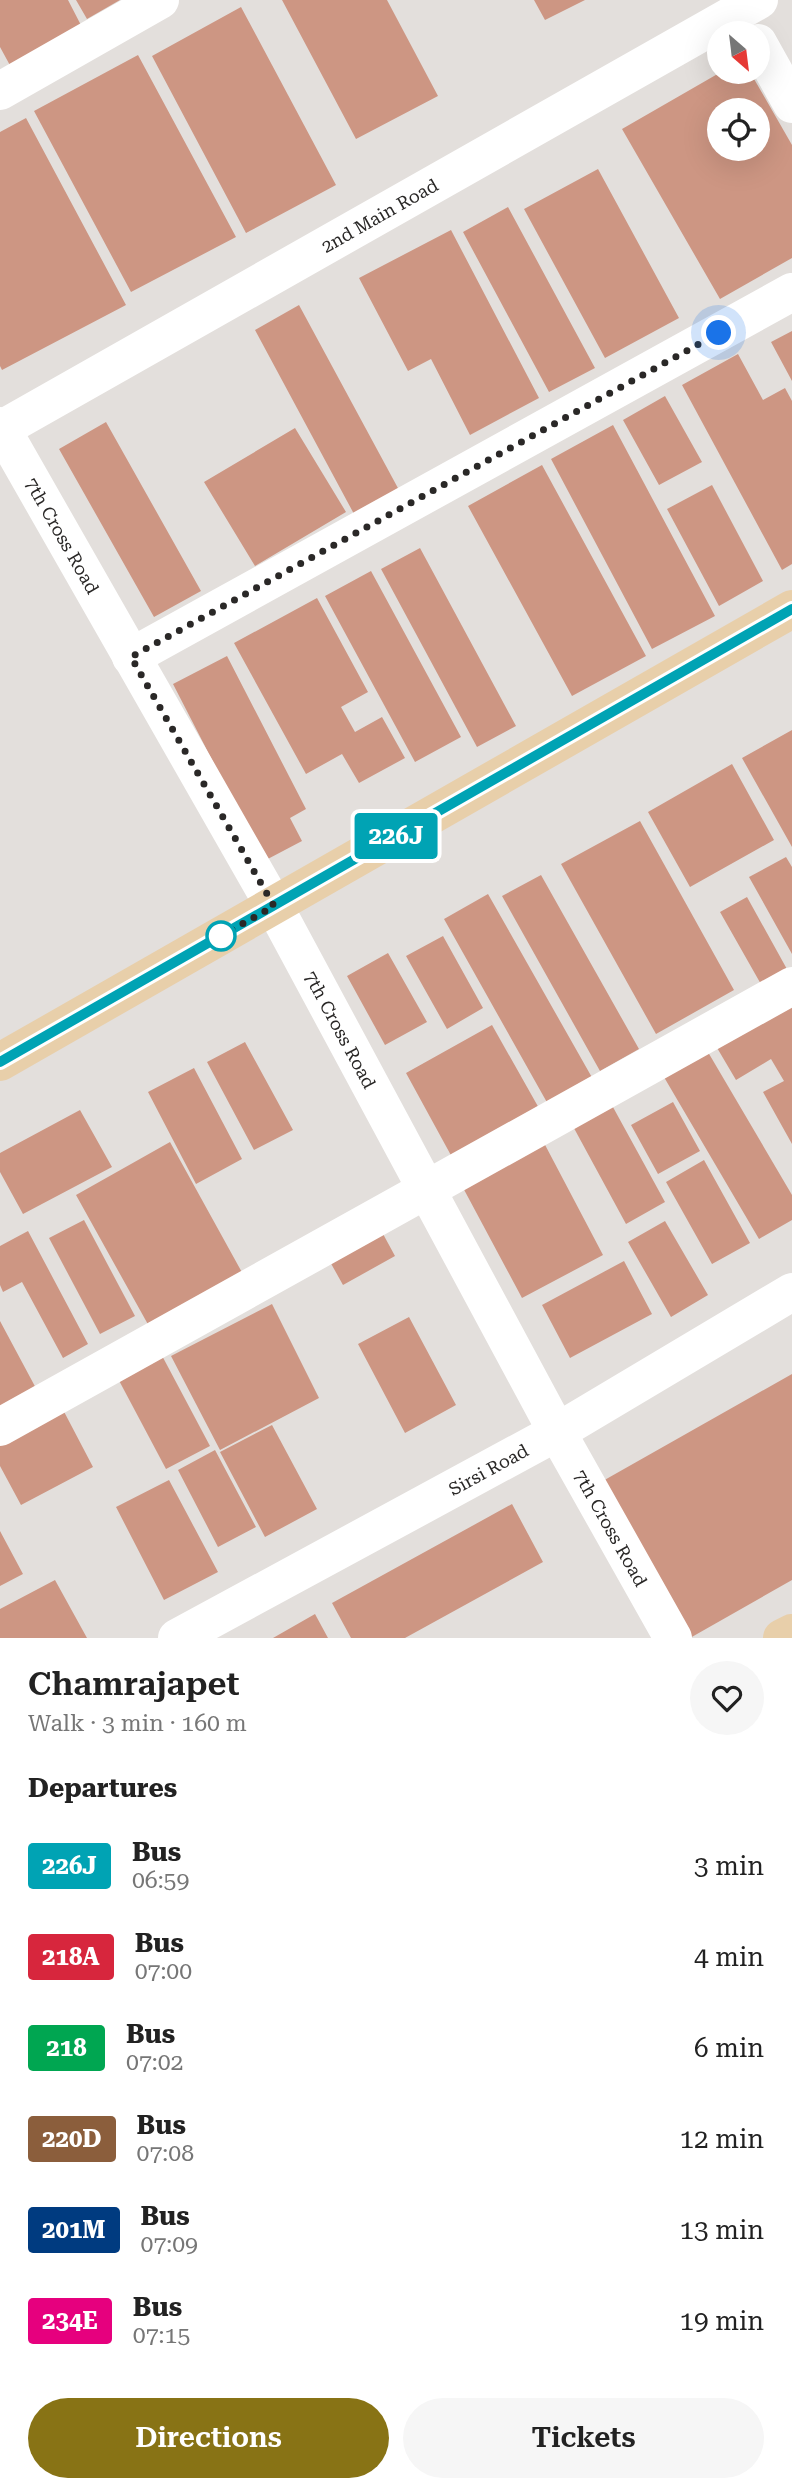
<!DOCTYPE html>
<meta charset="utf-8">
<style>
:root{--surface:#fff;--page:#f6f6f6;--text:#222;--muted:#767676;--accent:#887315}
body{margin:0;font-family:"Roboto Serif",serif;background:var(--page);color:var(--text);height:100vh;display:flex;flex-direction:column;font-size:26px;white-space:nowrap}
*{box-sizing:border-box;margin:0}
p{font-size:23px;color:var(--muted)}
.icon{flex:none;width:38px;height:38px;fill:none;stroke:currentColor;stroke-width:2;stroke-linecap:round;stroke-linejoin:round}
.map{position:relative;height:1638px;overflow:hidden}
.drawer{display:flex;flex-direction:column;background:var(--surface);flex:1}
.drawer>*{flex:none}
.badge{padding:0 14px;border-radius:5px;font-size:24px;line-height:46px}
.needle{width:46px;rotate:152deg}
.buttons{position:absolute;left:707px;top:21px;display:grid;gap:14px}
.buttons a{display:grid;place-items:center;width:63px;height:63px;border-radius:50%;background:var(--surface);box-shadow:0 7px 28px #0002;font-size:35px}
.you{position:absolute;width:35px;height:35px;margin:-18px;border:5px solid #fff;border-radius:50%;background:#1a73e8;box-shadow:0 0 0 10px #1a73e833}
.map>.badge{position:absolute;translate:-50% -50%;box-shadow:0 0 0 4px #fff}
h2{padding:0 28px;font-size:26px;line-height:63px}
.round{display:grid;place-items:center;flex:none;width:74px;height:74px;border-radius:37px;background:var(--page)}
.headline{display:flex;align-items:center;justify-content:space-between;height:119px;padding:0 28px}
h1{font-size:33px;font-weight:600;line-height:52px}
.button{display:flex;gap:14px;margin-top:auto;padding:14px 28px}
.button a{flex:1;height:80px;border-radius:42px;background:var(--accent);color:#fff;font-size:28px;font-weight:600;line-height:80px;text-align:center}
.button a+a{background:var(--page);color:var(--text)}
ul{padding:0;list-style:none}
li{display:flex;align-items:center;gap:21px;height:91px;padding:0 28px}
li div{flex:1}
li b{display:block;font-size:26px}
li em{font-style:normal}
li .badge{min-width:77px;font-weight:700;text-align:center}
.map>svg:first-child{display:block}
.building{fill:#cd9683;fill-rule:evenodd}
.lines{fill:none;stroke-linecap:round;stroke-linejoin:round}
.minor{stroke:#fff;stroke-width:38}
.major{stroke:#e8cfaa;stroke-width:38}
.line-casing{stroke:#fff;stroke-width:16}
.line{stroke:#00a3b4;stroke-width:10}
.walk{stroke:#2a2827;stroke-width:7;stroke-dasharray:0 12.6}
.stop-dot{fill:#fff;stroke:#00a3b4;stroke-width:3.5}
.labels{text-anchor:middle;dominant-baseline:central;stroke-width:6;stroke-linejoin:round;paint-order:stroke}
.street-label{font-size:18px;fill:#2a2827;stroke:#e3dfdc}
</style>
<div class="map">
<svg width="792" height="1638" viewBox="0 0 792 1638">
<rect width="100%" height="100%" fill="#e3dfdc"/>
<path class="building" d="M0,0H68L84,31L12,69L0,47Z
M76,0H120L87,19Z
M282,0H387L438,96L356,139Z
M534,0H585L545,20Z
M241,7L336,185L246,233L152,56Z
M138,55L236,237L131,292L34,111Z
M721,72H750L792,145V258L720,299L622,129ZM719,110H758V149H719Z
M26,118L126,305L2,370L0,366V132Z
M598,169L679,318L605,358L524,209Z
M508,207L595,368L549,392L463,232Z
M451,230L539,398L470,435L431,359L408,371L359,278Z
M299,305L399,490L354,514L255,330Z
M792,331V381L771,342Z
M738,354L763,400L785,388L792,401V564L782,570L682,385Z
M665,396L702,462L659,485L623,420Z
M106,422L201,591L154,617L59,449Z
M613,425L715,616L652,649L551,459Z
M295,428L346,512L255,566L204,482Z
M542,465L646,656L572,696L468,506Z
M712,485L763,581L719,606L667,509Z
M420,548L516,726L477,747L381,569Z
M371,571L461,737L415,762L325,596Z
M317,598L368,692L341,707L355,732L382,717L405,758L359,783L342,754L306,774L234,643Z
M227,656L306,809L290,818L302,841L264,861L173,684Z
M792,730V847L742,758Z
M732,764L774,840L690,887L648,812Z
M640,821L734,990L656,1034L561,864Z
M786,857L792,867V954L749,877Z
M541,875L639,1049L600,1071L502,896Z
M488,894L594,1081L549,1106L444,919Z
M747,897L788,971L762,986L720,912Z
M443,936L483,1008L447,1029L406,956Z
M388,953L427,1022L385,1045L347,976Z
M792,996V1144L763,1092L784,1081L771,1059L736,1080L713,1041Z
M492,1025L540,1110L453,1159L406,1073Z
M245,1042L293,1130L254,1150L207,1062Z
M705,1047L792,1195V1220L759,1239L661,1072Z
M194,1068L242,1159L196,1184L148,1092Z
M608,1098L665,1202L626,1224L569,1119Z
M673,1102L700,1151L658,1174L631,1125Z
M80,1110L112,1167L23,1214L0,1172V1153Z
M543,1141L603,1255L522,1298L461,1184Z
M170,1142L244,1276L150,1328L76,1195Z
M704,1160L750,1243L712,1264L666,1182Z
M84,1220L135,1316L100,1334L49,1238Z
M376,1221L395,1256L343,1285L324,1251Z
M665,1221L708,1295L671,1317L628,1242Z
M28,1231L88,1344L63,1358L22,1282L3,1292L0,1285V1246Z
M624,1261L652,1314L570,1358L542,1305Z
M272,1304L319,1398L220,1450L171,1356Z
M409,1317L456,1405L405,1433L358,1344Z
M0,1321L38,1392L0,1412Z
M159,1350L210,1446L166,1469L115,1373Z
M792,1374V1580L690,1638L601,1482Z
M60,1404L93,1467L21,1505L0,1466V1435Z
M272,1425L317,1509L265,1537L220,1452Z
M215,1450L256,1527L218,1547L178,1470Z
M169,1480L218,1572L164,1600L116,1507Z
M512,1504L543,1562L405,1638H351L332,1603Z
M0,1531L23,1574L0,1586Z
M55,1580L87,1638H0V1609Z
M315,1614L328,1638H273Z"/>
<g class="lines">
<g class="minor">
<path d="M758,43L792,104"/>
<path d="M0,91L160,0"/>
<path id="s1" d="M0,426L274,906L557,1432L673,1638"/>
<path id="s2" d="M0,430L759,0"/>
<path d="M131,657L792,292"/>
<path d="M0,1427L792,986"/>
<path id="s3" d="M177,1638L557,1432L792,1292"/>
</g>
<path class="major" d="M0,1062L792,609
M782,1638L792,1633"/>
</g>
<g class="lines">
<g class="line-casing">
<path id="line" d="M0,1062L792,609"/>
</g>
<use href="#line" class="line"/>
<path class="walk" d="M221,936L274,906L131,657L719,333"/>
</g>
<circle class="stop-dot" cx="221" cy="936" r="14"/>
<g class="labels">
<g class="street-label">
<text stroke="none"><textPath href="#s2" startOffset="436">2nd Main Road</textPath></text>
<text stroke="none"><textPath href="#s1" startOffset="126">7th Cross Road</textPath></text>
<text stroke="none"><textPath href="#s1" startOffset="693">7th Cross Road</textPath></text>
<text stroke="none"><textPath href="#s3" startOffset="354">Sirsi Road</textPath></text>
<text stroke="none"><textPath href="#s1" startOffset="1260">7th Cross Road</textPath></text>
</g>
</g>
</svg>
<div class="buttons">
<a><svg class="needle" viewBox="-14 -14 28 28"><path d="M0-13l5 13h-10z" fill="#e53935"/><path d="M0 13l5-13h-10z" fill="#767676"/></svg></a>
<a><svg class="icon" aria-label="locate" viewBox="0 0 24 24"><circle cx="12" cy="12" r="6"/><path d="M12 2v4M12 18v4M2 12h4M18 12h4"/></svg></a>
</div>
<div class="you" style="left:719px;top:333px"></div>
<b class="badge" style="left:396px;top:836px;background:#00a3b4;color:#fff">226J</b>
</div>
<section class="drawer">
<div class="headline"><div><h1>Chamrajapet</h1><p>Walk · 3 min · 160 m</p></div><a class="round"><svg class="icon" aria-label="heart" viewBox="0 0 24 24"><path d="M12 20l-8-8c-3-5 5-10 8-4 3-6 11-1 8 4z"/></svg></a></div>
<h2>Departures</h2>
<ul>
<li><span class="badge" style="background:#00a3b4;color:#fff">226J</span><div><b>Bus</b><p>06:59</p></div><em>3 min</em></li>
<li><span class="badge" style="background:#d7263d;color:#fff">218A</span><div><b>Bus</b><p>07:00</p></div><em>4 min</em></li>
<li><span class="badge" style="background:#00a651;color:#fff">218</span><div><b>Bus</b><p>07:02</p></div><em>6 min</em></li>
<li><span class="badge" style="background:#8b5e3c;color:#fff">220D</span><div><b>Bus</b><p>07:08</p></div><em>12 min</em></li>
<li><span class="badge" style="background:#003b80;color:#fff">201M</span><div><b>Bus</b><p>07:09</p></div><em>13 min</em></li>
<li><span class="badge" style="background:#e6007e;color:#fff">234E</span><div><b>Bus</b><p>07:15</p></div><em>19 min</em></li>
</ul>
<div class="button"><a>Directions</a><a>Tickets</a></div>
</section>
